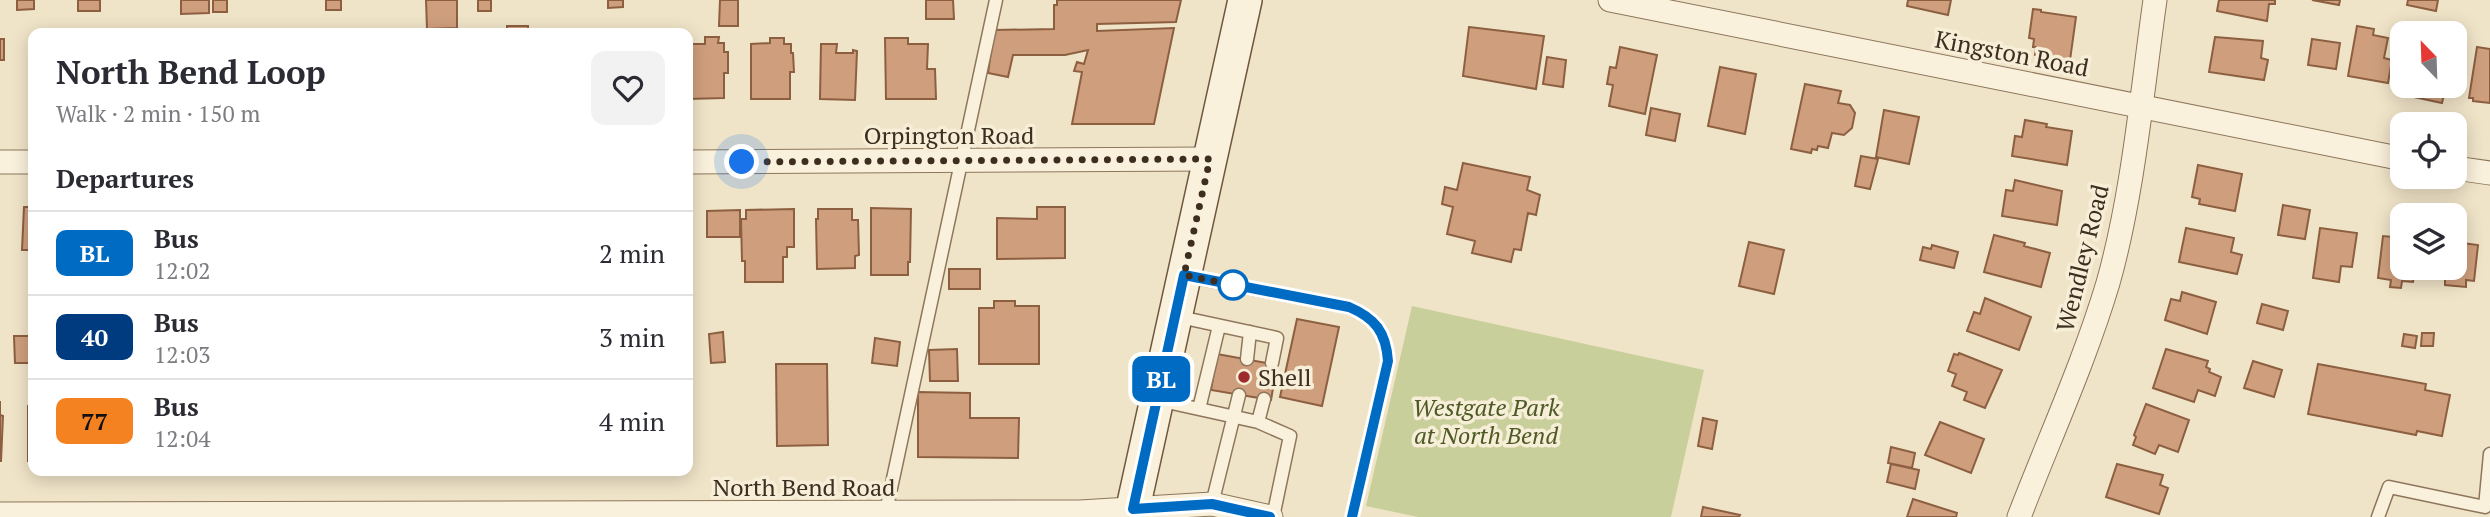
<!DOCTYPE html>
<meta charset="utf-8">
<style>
:root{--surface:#fff;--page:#f2f2f3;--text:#2b2b33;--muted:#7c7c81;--line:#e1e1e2}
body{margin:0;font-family:"PT Serif",serif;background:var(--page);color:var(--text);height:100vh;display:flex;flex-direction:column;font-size:26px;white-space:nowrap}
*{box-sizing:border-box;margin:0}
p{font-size:23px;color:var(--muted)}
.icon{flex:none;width:38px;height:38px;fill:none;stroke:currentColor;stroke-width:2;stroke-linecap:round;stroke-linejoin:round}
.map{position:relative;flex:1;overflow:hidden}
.sheet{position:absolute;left:28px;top:28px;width:665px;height:448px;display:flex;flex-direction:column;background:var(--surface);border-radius:14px;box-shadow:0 4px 18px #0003}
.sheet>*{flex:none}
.badge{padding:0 14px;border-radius:10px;font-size:24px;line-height:46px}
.needle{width:46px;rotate:337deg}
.tools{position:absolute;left:2390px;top:21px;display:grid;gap:14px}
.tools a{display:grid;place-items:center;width:77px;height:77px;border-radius:14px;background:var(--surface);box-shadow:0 4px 18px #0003;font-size:35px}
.you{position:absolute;width:35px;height:35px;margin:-18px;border:5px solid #fff;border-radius:50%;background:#1a73e8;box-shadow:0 0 0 10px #1a73e833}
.map>.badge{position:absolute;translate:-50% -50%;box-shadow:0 0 0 4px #fff}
h2{padding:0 28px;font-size:26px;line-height:63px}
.round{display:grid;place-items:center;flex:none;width:74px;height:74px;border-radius:14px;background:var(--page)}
.headline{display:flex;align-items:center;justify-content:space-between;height:119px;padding:0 28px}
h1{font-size:33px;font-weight:700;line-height:52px}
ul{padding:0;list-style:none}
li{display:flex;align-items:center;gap:21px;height:84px;padding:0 28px;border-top:2px solid var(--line)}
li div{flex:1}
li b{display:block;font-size:26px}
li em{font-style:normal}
li .badge{min-width:77px;font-weight:700;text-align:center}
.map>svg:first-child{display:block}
.green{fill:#c9cf9b}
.building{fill:#cf9f7d;stroke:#8d5f41;stroke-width:2}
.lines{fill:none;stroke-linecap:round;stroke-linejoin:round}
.lane-casing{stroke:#8d765c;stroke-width:15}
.street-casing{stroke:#8d765c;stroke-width:25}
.secondary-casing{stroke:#6f573f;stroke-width:36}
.lane{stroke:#faf1dc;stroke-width:12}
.street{stroke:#faf1dc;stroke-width:23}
.secondary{stroke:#faf1dc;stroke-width:33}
.line-casing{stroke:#fff;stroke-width:16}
.line{stroke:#006bc3;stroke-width:10}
.walk{stroke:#3d2e20;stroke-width:7;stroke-dasharray:0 12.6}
.stop-dot{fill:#fff;stroke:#006bc3;stroke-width:3.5}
.poi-dot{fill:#9e2a2b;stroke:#f7eed8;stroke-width:2.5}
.labels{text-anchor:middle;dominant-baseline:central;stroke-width:7;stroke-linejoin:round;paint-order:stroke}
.street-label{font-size:24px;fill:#3d2e20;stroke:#f7eed8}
.poi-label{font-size:24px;fill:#3d2e20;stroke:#f7eed8;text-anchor:start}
.park-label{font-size:24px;font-style:italic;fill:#4d5a26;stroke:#f7eed8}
</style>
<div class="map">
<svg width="2490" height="517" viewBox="0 0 2490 517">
<rect width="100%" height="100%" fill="#f0e4c8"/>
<path class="green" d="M1412,306L1704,370L1671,517H1418L1366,506Z"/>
<path class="building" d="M17,0H34V9L17,10Z
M78,0H100V11H78Z
M181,0H209V13L181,14Z
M213,0H227V12H213Z
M326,0H341V10H326Z
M426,0H457V28L427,29Z
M478,0H491V11H478Z
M608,0H623V7L608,8Z
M720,0H738V26H719Z
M926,0H953L954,19H926Z
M1057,0H1181L1176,22L1097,24V31L1174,28L1154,124H1072L1082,72L1074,71L1077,62L1084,64L1088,50L1065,55H1013L1008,77L988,73L994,30L1054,29V5H1057Z
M1908,0H1951L1948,15L1907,6Z
M2219,0H2275V4H2269L2267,21L2217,11Z
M2312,0H2340L2339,5Z
M2408,0H2438L2436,11L2407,5Z
M2033,9L2041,10V12L2076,17L2070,60L2035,55L2036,47H2033L2034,39L2029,38Z
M507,26H528V33H507Z
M2357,26L2374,29L2373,35L2388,38L2384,58L2392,60L2388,83L2348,76Z
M1469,27L1544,36L1536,89L1463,76Z
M705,37H719L718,43H724V52H728V73H724V98L688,99V44H705Z
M2215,37L2263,41L2261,58L2268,60L2264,80L2209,72Z
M770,38H784V44H791V53H793L794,72H790V99H751V44L770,43Z
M885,38H908V44H928L927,69H935L936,99H886Z
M0,39H4V60H0Z
M2312,39L2340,43L2336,69L2308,65Z
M821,44H837L836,53H853V50L857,51L855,100L820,99Z
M1620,47L1657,55L1645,114L1609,106L1613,85L1607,84L1610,67L1616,68Z
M2477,47L2490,49V103L2473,101V98H2469Z
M31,55H33V111V102H29Z
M1547,57L1566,60L1563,87L1543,84Z
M1720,67L1756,74L1745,134L1708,126Z
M1805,84L1841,91L1838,103L1850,105L1855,113L1852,128L1844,135L1832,133L1828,148L1818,146L1817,150L1812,149L1811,153L1791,149Z
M2411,86H2446L2442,103L2409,96Z
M1651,108L1680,114L1675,141L1646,135Z
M1884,110L1919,117L1909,164L1876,157Z
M2025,120L2047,124L2046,127L2072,131L2067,165L2012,156L2015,136L2022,137Z
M1861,156L1878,159L1870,189L1855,186Z
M1463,163L1530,177L1527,190L1540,195L1536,215L1528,213L1521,250L1514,249L1511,262L1472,253L1475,241L1447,234L1453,207L1442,204L1445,187L1457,190Z
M2198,165L2242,174L2235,211L2199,204L2200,199L2192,197Z
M2015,180L2062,191L2057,225L2002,216L2006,190L2013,191Z
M2283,205L2310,210L2305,239L2278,235Z
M24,207H33V250H22Z
M1037,207H1065V258L997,259V218L1037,219Z
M871,208L911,209L910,262H908V275H871Z
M794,209V247H787V257H783V282H745V261H742L741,219H746V210Z
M818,209H852V220H858L859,255L855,256V268L817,269L816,219H818Z
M740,210V237H707V211Z
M2394,226H2403V268H2415L2413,282L2402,281L2401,288L2390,287L2391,280L2378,278L2383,236L2393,237Z
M2186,228L2234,238L2231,252L2242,255L2237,274L2179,262Z
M2320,228L2357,233L2352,267L2341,266L2339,282L2313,278Z
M1994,235L2025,243L2024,246L2050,253L2041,287L1984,272Z
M1749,242L1784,250L1774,294L1739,286Z
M2455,242L2478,245L2474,281L2466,280V287L2445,285V277H2439L2441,268H2455Z
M1932,245L1958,252L1954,268L1920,260L1923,247L1931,249Z
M949,269H980V289H949Z
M2182,292L2216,302L2207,334L2165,320L2171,299L2180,301Z
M1985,298L2031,317L2019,350L1967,331L1974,312L1980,314Z
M994,301H1015V306H1039V364H979V308H994Z
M2262,304L2288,311L2283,330L2257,323Z
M1297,319L1339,327L1322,406L1280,397Z
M723,332L725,362L711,363L709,334Z
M2422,333H2434L2433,346H2421Z
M2404,334L2417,336L2415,348L2402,346Z
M14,336H32L33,363H15Z
M875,338L900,342L897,366L872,363Z
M957,349L958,381H930L929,350Z
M2166,349L2208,361L2206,367L2210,369L2209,372L2221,377L2215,396L2198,390L2194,402L2153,388Z
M1959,353L2002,370L1985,408L1964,400L1967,392L1952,386L1956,374L1948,371L1954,354L1958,355Z
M1217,354L1277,365L1271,400L1211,390Z
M2253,361L2282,370L2274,397L2244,388Z
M776,364H827L828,445L777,446Z
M2318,364L2426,384L2425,390L2450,395L2442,436L2417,431L2416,435L2308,414Z
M918,392L970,393V418H1019L1018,458L918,457Z
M0,401V415L3,416L1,461H0Z
M2146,404L2189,420L2178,452L2159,445L2155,454L2133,445L2136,437L2134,435Z
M28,406H33V461H28Z
M1703,418L1717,421L1712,449L1698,446Z
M1940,422L1984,439L1971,473L1925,455Z
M1891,447L1915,453L1912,468L1888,463Z
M1891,464L1919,470L1915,489L1887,482Z
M2117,464L2163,475L2160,485L2168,488L2159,514L2106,497Z
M1913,499L1957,513L1956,517H1907Z
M1703,507L1740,515L1739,517H1701Z"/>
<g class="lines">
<g class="lane-casing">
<path id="lane" d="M1186,276L1349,307C1375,318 1386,332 1388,361L1352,517
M1175,316L1277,338L1272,363
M1247,359L1250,332
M1158,400L1258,422L1264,399
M1199,409L1219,326
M1258,422L1290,436L1273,517
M1212,504L1239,395
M885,516L996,0
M2378,517L2389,487L2485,507L2490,454"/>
</g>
<g class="street-casing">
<path id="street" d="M1610,0L2403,159
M0,162H33
M688,162L1210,159
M2455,168L2490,173
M0,514L1080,512L1212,504L1271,517
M2019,517C2049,439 2084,363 2108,283C2133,195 2142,92 2155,0"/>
</g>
<g class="secondary-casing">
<path id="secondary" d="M1131,517L1245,0"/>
</g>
<use href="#lane" class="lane"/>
<use href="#street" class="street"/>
<use href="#secondary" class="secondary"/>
</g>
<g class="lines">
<g class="line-casing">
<path id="line" d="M1270,517L1212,504L1133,509L1184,275L1349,307C1375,318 1386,332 1388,361L1352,517"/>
</g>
<use href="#line" class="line"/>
<path class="walk" d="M742,162L1210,159L1184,275L1233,285"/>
</g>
<circle class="stop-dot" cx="1233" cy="285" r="14"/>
<circle class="poi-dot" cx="1244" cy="377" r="7"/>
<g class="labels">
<g class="street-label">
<text transform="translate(2012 53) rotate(11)">Kingston Road</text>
<text x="949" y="135">Orpington Road</text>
<text transform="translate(2082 258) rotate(-76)">Wendley Road</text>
<text x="804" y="487">North Bend Road</text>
</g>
<g class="poi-label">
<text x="1258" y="377">Shell</text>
</g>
<g class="park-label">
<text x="1486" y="407">Westgate Park<tspan x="1486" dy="28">at North Bend</tspan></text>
</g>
</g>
</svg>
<div class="tools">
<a><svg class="needle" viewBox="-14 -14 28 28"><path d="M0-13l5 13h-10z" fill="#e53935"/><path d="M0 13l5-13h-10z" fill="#7c7c81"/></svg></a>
<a><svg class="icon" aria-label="locate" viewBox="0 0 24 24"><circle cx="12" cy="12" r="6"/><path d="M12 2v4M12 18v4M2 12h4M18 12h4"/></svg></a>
<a><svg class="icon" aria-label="layers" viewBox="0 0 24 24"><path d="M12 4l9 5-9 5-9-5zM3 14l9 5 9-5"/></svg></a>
</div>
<div class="you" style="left:742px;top:162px"></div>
<b class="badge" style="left:1161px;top:379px;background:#006bc3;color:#fff">BL</b>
<section class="sheet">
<div class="headline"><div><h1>North Bend Loop</h1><p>Walk · 2 min · 150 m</p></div><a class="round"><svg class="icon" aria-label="heart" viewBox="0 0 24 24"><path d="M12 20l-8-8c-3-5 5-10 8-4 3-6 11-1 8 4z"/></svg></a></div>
<h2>Departures</h2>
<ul>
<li><span class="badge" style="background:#006bc3;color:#fff">BL</span><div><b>Bus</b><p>12:02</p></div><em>2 min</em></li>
<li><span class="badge" style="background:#003b80;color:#fff">40</span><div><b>Bus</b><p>12:03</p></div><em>3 min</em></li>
<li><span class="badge" style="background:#f58220;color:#111">77</span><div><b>Bus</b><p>12:04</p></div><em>4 min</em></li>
</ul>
</section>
</div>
